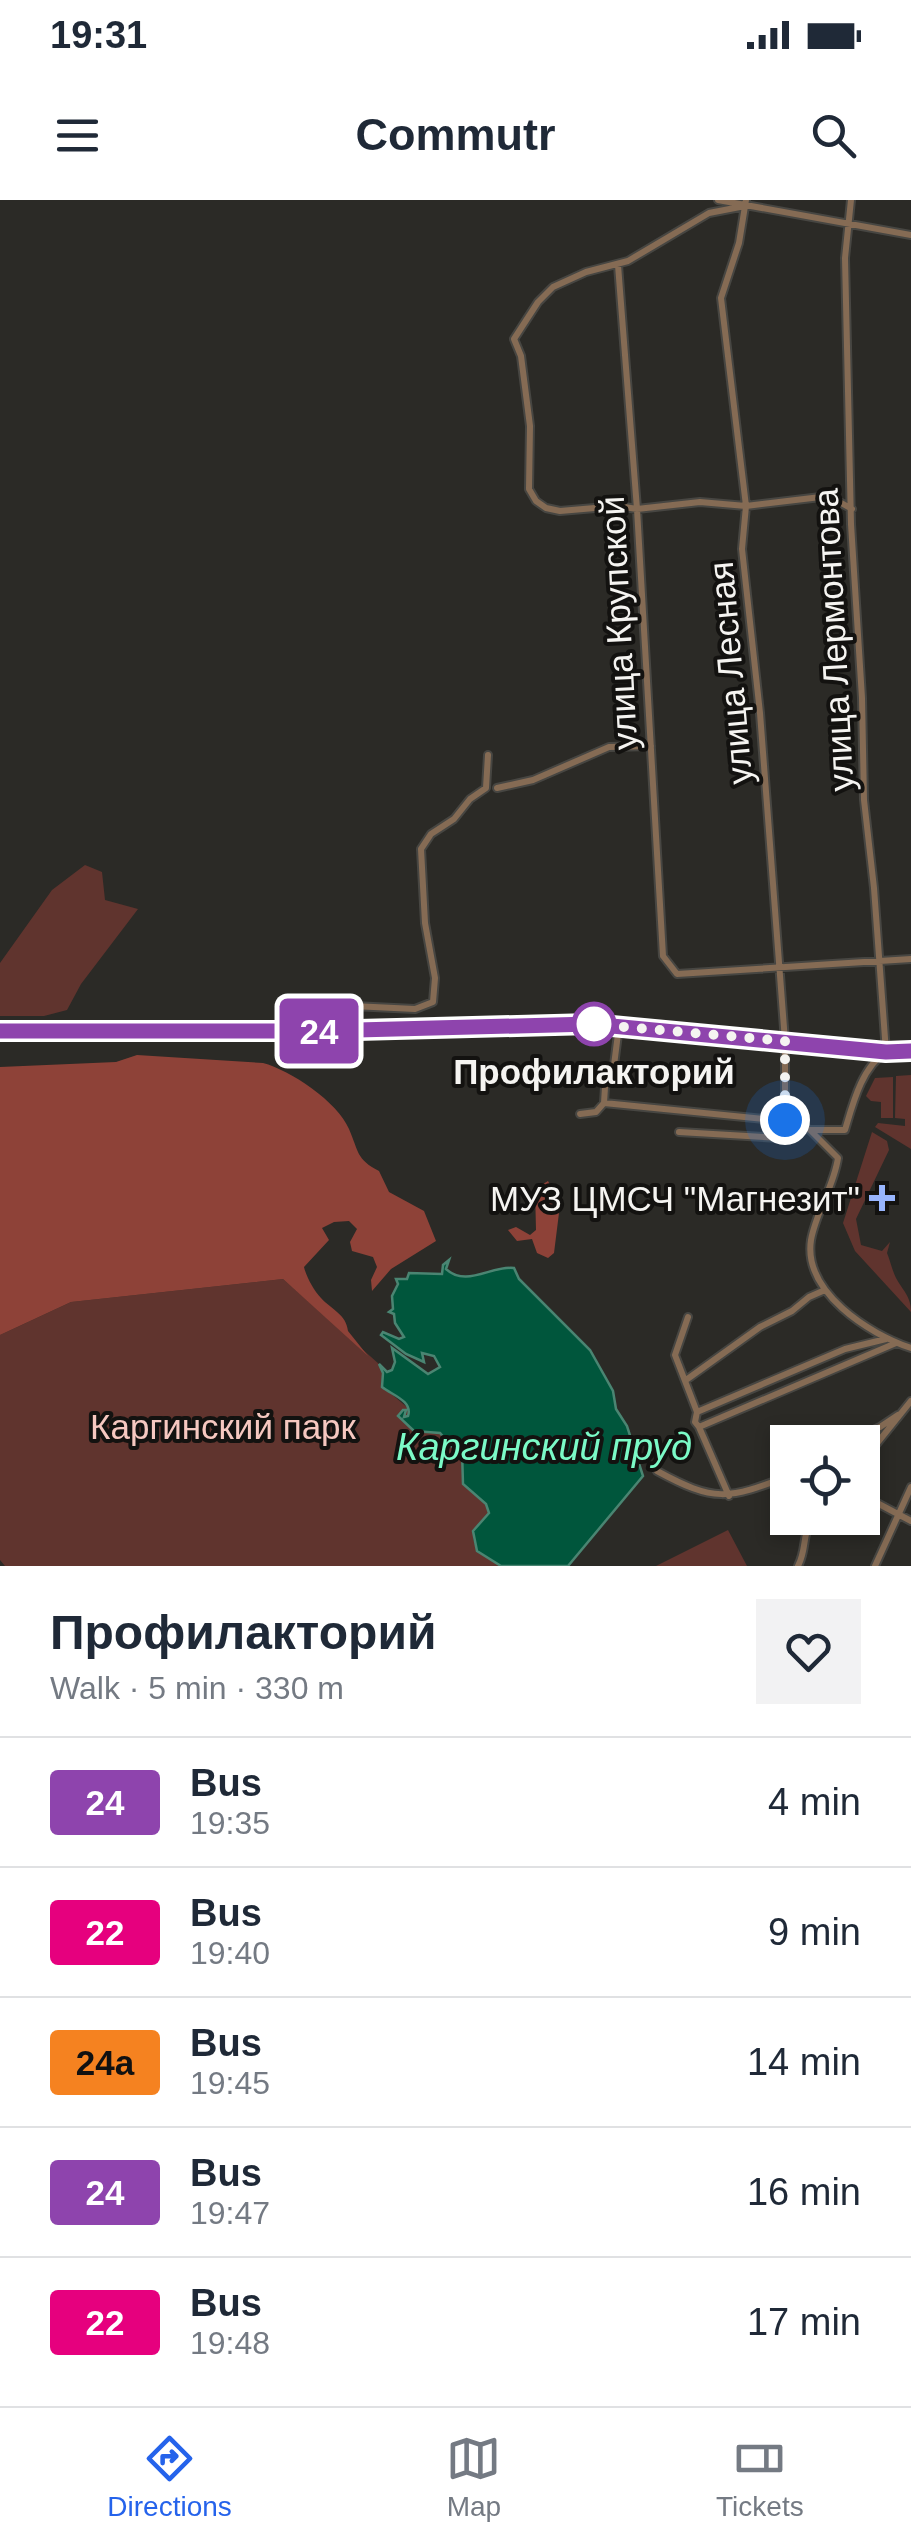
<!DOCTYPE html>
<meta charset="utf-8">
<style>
:root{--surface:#fff;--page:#f2f2f3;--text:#1f2937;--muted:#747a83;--line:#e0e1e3;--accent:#2563eb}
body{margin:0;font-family:Arial,sans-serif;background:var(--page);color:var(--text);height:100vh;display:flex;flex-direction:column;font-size:38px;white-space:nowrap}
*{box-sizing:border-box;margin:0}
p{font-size:32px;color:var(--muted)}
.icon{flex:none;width:55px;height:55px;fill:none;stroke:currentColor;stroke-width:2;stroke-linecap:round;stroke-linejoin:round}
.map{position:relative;height:1366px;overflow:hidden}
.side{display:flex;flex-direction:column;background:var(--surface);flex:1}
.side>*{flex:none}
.badge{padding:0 20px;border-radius:8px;font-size:35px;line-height:65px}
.tools{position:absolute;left:770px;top:1225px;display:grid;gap:20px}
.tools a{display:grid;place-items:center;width:110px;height:110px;border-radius:0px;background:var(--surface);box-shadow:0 5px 15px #0003;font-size:50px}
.you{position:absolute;width:50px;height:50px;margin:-25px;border:8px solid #fff;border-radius:50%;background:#1a73e8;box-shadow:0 0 0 15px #1a73e833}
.map>.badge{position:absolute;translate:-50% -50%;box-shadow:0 0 0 5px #fff}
.round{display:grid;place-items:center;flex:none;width:105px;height:105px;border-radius:0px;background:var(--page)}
.overview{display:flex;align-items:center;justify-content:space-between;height:170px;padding:0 50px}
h1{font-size:48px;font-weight:700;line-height:75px}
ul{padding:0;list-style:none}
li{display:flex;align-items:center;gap:30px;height:130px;padding:0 50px;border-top:2px solid var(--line)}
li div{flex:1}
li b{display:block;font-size:38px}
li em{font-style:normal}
li .badge{min-width:110px;font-weight:700;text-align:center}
.status{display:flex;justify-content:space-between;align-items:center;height:70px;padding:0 50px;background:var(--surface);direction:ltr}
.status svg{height:28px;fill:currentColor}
header{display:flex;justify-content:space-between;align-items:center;height:130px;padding:0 50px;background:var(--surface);font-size:45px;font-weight:700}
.menu{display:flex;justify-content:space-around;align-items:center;height:140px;border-top:2px solid var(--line);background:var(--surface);font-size:28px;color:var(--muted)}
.menu a{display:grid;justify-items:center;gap:5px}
.menu .active{color:var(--accent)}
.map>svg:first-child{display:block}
.green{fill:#60342e}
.forest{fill:#8e4238}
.water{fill:#00563c;stroke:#4a8572;stroke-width:2.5}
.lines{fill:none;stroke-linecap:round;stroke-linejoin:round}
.street-casing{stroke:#474642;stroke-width:10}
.primary-casing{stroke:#474642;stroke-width:14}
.street{stroke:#856b54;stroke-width:6}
.primary{stroke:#e1ac7b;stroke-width:10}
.line-casing{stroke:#fff;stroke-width:22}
.line{stroke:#8e44ad;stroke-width:15}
.walk{stroke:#f5f4f1;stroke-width:10;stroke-dasharray:0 18}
.stop-dot{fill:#fff;stroke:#8e44ad;stroke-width:5}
.poi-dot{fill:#98b5fd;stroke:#131210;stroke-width:4}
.labels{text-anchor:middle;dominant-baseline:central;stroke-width:8;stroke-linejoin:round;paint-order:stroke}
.street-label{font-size:35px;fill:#f5f4f1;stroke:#131210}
.stop-label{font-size:35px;font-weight:bold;fill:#f5f4f1;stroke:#131210}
.poi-label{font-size:35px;fill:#f5f4f1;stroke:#131210;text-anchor:end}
.park-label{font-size:35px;fill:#f6c8c0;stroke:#131210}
.water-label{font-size:38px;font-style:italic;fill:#7bfac7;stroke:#131210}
</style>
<div class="status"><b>19:31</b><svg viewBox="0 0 49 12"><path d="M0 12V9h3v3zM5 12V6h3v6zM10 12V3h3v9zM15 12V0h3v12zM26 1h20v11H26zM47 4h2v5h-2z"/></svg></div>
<header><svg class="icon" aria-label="menu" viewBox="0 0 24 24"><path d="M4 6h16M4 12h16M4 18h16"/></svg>Commutr<svg class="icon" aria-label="search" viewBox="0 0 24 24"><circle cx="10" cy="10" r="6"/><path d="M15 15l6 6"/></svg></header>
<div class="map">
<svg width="911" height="1366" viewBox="0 0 911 1366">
<rect width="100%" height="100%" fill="#2b2a26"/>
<path class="green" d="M85,665L102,672L105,700L138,709L81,784L67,810L44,816H0V763L52,690Z
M911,875V949L875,927L878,923L905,926V919L895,918L896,876Z
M893,877V918H881V902L871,901L866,896L875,878Z
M872,932L887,941L889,950L856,1019L861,1045L882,1051L890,1042L887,1053C890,1060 892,1070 896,1078C903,1091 911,1096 911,1112L855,1051L843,1023Z
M283,1079L379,1164L383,1173L381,1185L409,1209L408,1217L403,1215L405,1211L398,1216C412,1231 419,1233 440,1233L454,1249L462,1251L463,1284L486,1305L489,1313L473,1334C473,1353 488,1356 501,1366H5L0,1360V1135L71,1102Z
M728,1330L747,1366H656Z"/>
<path class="forest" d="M137,855L263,863C290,870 338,902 349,929C359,952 356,959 379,971L389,992L424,1011L436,1041L391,1069L372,1091L371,1080L377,1067L373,1057L352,1051L350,1042L357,1029L349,1021L334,1022L322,1028L329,1040L304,1067C306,1076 314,1091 321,1098C332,1110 346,1114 348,1131L368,1156L283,1079L71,1102L0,1135V867L116,862Z
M548,981L560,1005L554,1053L548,1058L537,1053L532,1039L517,1041L508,1030L516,1027L530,1035L536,1030L535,989Z"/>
<path class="water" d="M449,1060L446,1069C466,1088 492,1065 514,1068L519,1079L590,1150L613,1191L616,1209L627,1226L643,1276L568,1366H501L477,1351L473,1331L489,1313L486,1304L463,1284L462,1251L454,1249L440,1233L414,1231L398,1216L403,1210H406L404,1217L408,1216C413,1201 392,1195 382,1187L383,1173L379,1164L387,1172L392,1170L395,1162L392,1148L428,1174L440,1167L434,1156L422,1153L424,1162L406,1154L381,1135L383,1132L399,1139L404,1137L395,1123L394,1114L389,1112L393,1109L392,1096L398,1084L396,1079H407L409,1073L442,1074L443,1065Z"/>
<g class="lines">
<g class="street-casing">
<path id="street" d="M718,0L911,35
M745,6L709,13L628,61L586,72L553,87L538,102L514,139L521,156L530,226L529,289L536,301L546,308L560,311L618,306L637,309L700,302L746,306L829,296L852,309
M618,65L637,309L663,756L677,774L911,759
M497,588L533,580L609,547L651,546
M319,831L321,811L332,805L415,809L433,802L435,778L425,723L421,649L431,634L454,619L470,599L486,588L488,555
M604,903L785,921L810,930H845C853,903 862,867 886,852L874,688L864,600L862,498L851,324L845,58L851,0
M580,914L596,912L604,903L605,887L613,873L619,826
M811,931L838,958C834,986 816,1012 811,1040C803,1092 869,1134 911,1148
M679,932L780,938L785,921V841L760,513L742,349L746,306L721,98L739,43L746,0
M688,1117L675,1155L697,1212L695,1222L699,1227L896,1143
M686,1180L760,1127L792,1111L809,1097L825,1090
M697,1212L845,1149L886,1139
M699,1227L729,1296
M847,1242L880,1227L898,1215
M862,1262L911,1201
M657,1271C714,1302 728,1300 788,1276
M862,1295L911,1321
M798,1366C807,1349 802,1334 812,1318
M875,1366L911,1287"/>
</g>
<g class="primary-casing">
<path id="primary" d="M0,831H319L591,824L886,852L911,851"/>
</g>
<use href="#street" class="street"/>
<use href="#primary" class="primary"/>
</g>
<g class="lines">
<g class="line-casing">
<path id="line" d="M0,831H319L591,824L886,852L911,851"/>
</g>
<use href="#line" class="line"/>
<path class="walk" d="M594,824H591L785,841V920"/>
</g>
<circle class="stop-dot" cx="594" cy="824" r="20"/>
<path class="poi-dot" d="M877 983h10v10h10v10h-10v10h-10v-10h-10v-10h10z"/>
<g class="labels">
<g class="street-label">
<text transform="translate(618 423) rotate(-93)">улица Крупской</text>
<text transform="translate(833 440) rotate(-93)">улица Лермонтова</text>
<text transform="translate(730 473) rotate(-95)">улица Лесная</text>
</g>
<g class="stop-label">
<text x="594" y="871">Профилакторий</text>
</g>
<g class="poi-label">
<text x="860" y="998">МУЗ ЦМСЧ "Магнезит"</text>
</g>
<g class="park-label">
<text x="223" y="1226">Каргинский парк</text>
</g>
<g class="water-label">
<text x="544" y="1247">Каргинский пруд</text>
</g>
</g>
</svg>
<div class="tools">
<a><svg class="icon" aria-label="locate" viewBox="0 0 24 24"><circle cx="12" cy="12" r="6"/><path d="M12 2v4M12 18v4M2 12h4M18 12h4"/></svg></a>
</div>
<div class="you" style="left:785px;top:920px"></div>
<b class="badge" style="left:319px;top:831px;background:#8e44ad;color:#fff">24</b>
</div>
<section class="side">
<div class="overview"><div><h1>Профилакторий</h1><p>Walk · 5 min · 330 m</p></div><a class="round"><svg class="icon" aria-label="heart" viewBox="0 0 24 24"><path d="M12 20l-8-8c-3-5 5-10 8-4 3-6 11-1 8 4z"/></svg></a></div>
<ul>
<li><span class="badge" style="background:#8e44ad;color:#fff">24</span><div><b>Bus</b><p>19:35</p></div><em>4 min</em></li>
<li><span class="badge" style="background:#e6007e;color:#fff">22</span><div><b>Bus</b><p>19:40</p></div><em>9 min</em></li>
<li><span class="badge" style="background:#f58220;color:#111">24a</span><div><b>Bus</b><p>19:45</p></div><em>14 min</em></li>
<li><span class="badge" style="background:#8e44ad;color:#fff">24</span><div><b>Bus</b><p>19:47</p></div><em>16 min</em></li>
<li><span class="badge" style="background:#e6007e;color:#fff">22</span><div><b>Bus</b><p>19:48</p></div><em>17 min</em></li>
</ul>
</section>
<nav class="menu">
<a class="active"><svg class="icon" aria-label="directions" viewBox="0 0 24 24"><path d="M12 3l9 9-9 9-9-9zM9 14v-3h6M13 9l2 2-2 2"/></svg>Directions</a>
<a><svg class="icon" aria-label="map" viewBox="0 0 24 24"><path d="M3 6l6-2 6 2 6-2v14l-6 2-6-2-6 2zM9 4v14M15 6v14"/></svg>Map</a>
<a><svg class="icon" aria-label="tickets" viewBox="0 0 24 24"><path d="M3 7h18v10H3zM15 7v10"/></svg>Tickets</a>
</nav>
